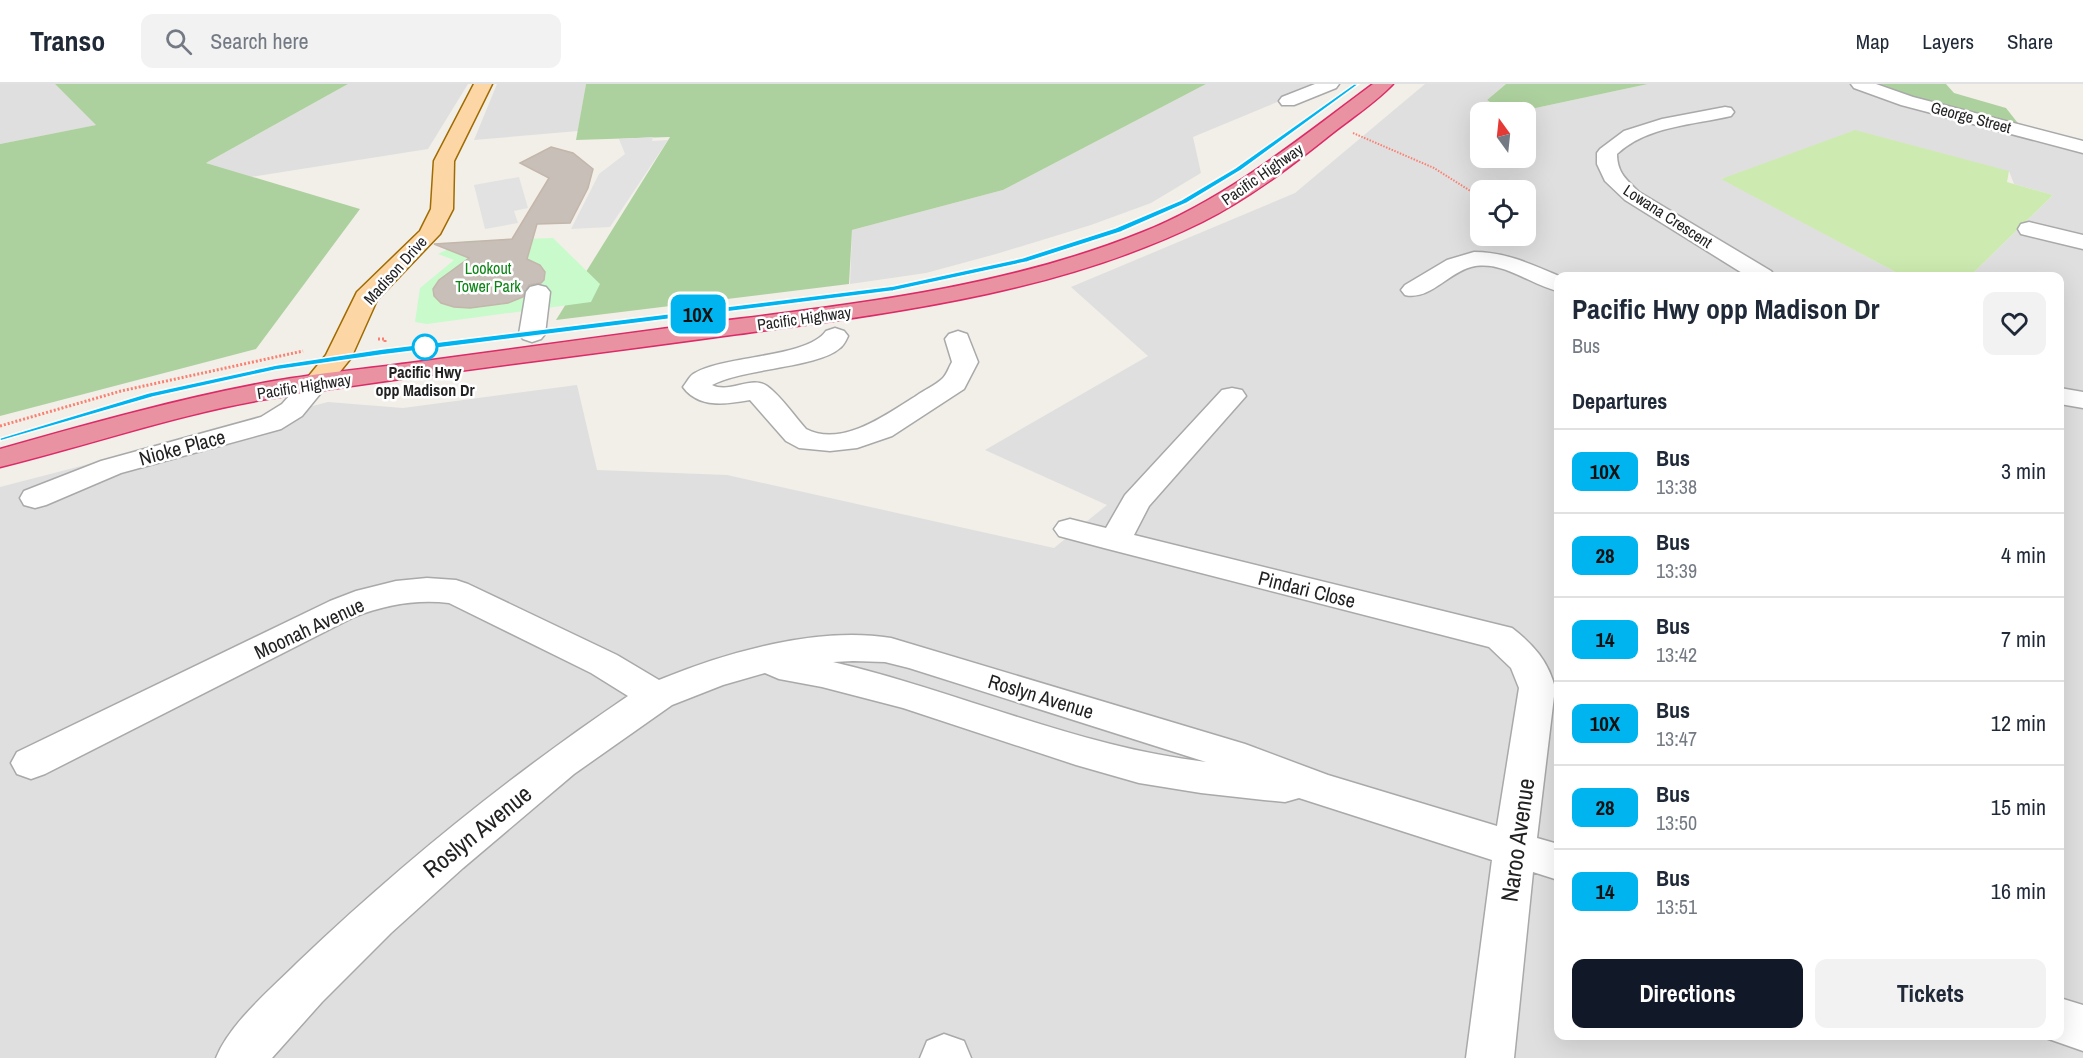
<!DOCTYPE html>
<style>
:root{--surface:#fff;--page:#f2f2f3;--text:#1f2937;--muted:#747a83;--line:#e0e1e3;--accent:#111827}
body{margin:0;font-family:"Archivo Narrow",sans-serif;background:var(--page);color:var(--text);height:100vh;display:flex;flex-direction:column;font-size:22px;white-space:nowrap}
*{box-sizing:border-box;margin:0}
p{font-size:20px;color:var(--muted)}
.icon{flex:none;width:33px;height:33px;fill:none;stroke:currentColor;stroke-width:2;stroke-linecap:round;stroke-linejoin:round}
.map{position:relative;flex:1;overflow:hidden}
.side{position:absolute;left:1554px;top:188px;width:510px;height:768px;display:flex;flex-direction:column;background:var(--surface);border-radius:12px;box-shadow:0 6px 24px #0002}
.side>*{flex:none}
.badge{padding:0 12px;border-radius:9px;font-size:21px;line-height:39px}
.needle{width:39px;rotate:345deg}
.tools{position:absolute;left:1470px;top:18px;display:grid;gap:12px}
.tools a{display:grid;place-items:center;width:66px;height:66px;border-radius:12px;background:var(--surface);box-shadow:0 6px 24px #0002;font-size:30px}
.map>.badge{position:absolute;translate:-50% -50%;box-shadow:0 0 0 3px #fff}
h2{padding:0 18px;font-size:22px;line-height:54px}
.round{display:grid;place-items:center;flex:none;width:63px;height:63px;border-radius:12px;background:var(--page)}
.headline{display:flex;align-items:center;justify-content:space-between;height:102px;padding:0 18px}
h1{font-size:28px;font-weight:700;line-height:45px}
.primary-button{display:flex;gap:12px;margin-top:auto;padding:12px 18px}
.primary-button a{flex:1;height:69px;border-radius:12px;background:var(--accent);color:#fff;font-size:24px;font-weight:700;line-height:69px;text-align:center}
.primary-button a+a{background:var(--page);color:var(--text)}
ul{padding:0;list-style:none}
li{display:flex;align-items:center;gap:18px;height:84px;padding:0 18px;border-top:2px solid var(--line)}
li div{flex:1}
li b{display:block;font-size:22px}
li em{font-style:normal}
li .badge{min-width:66px;font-weight:700;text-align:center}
header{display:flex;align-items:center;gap:36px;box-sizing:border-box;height:84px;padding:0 30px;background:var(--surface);border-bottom:2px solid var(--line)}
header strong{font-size:28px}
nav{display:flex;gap:33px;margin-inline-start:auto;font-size:21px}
.search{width:420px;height:54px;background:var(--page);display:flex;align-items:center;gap:15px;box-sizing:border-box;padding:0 21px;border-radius:12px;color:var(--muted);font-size:22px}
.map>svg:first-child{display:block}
.residential{fill:#e0dfdf;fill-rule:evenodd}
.grass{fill:#cdebb0}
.forest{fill:#add19e}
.park{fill:#c8facc}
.parking{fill:#e2e2e2}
.building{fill:#c7bfb8;stroke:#c4b6ab;stroke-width:1.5}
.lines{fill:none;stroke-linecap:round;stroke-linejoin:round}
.minor-casing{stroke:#a9a9a9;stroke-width:3}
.major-casing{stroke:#a06b00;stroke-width:3}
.highway-casing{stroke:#dc2a67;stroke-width:3}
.path-far1{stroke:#fa8072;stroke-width:2;stroke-dasharray:1.5 1.5;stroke-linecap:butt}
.path{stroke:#fa8072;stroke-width:3;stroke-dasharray:2 2;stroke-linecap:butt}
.minor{fill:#fff;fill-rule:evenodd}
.major{fill:#fcd6a4;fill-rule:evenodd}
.highway{fill:#e892a2;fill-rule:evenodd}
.line{fill:#00b5ef;stroke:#fff;stroke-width:1.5}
.stop-dot{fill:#fff;stroke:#00b5ef;stroke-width:3}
.labels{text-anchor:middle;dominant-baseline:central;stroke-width:5;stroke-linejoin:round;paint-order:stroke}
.far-street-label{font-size:16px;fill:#222;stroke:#fff}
.far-park-label{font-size:16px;fill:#0c8416;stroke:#fff}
.far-stop-label{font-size:16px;font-weight:bold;fill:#222;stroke:#fff}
.street-label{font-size:20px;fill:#222;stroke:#fff}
.near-street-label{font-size:24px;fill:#222;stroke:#fff}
</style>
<header>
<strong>Transo</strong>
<div class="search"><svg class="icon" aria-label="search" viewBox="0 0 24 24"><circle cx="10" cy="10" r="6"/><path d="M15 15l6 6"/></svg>Search here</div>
<nav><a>Map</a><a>Layers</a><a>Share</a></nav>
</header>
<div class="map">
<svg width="2083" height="974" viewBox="0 0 2083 974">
<rect width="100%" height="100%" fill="#f2efe9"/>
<path class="residential" d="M0,0H55L97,41L0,60Z
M348,0H468L428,65L251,93L206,79Z
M497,0H586L578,47L474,56Z
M1206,0H1321L1193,53L1201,89L1151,119L1091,141L996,170L926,189L850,200L852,146L1003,106Z
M1425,0H1506L1487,16L1506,28H1480V74H1526V28H1517L1648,0H1866L2083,58V974H0V403L328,318L403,324L577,301L597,386L727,391L1054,464L1107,421L985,366L1148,272L1071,203L1295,109ZM2009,87L2014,100L2053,111L1970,192H2060V951H1558V192H1903L1721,94ZM1480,106H1526V152H1480Z"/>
<path class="grass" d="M1855,46L2009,87L2007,98L2053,111L1970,192H1903L1721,95Z"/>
<path class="forest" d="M55,0H348L206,79L360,125L256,265L0,332V60L96,41Z
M586,0H1206L1003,106L852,146L849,200L556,236L670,53L576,56Z
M1506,0H1648L1517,28H1506L1487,16Z
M1866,0H1946L1954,9L2006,24L2021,43Z"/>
<path class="park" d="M553,154L600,200L591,218L427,240L415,238L420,204L454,176L438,170L465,157Z"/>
<path class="parking" d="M653,53L652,57L668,56L610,143L571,145L599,90L625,70L619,55Z
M519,93L528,124L514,127L518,139L485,145L474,101Z"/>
<path class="building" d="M551,63L573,69L593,85L588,104L570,139L537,140L527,175L540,181L545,188L544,196L541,199L529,201L523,213L508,219L470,224L454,223L441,219L434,212L433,205L439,196L469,174L434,160L512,155L549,94L520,79Z"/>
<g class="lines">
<g class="minor-casing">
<path id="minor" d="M1315,0H1339L1336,4L1294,21H1282L1279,17L1282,13Z
M1851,0H1876L1913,13L2083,57V69L1901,21L1854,4Z
M1725,23L1731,24L1734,28L1731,32C1693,41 1647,42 1617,70C1617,89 1627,96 1639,108L1771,187L1775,192H1747L1625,116L1605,97L1597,80V69L1600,65L1624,47L1662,35Z
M2029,138L2083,151V165L2021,150L2018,145L2021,140Z
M1474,168C1505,168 1531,180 1559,192L1558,207C1530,201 1502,175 1471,183C1448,189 1429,217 1405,211L1401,206L1405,201L1447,176Z
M538,201L546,203L550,208L545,250L541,255L532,258L523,255L519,250L526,208L530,203Z
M835,244L844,247L848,252C846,256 844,261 840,264C818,284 743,284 712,301C729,310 752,291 767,302C782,313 794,332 806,345C842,364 887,330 916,312C924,306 936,301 943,294C947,290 949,283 952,278L945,255L949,250L958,247L967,250L978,278L964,305L892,352L857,364L830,367L799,364L786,357L750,316C727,320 699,325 683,303C687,298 690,291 695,289C726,271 807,274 826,247Z
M316,291L326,293L329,299L302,332L281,345L121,389L46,421L35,424L24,421L20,414L24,407L101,377L261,333L282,320L306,293Z
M1232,304L1242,306L1246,312L1149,422L1134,451L1512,544C1533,560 1549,578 1555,604L1537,754L1558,760V796L1533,788L1514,974H1466L1492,776L1299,714L1285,718L1264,716L1201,709L1139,699L1076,681L903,624L822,603L779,595L765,589L723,601L672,621L574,690L463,784L391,849L322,918L272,974H216C230,939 271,905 298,878C401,780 511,691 628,612L591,589L449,519C416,515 385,521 354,533L45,690L31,695L17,690L11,679L17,668L330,517L356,507L396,497L427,494L456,496L468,500L617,571L659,596C727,568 818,542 891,554L1245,660L1328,691L1497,742L1519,604L1511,584L1489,563L1104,464L1059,452L1054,445L1059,438L1070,435L1106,444L1125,411L1222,306ZM853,577L885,578L909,584L1206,678C1077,663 958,607 833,578Z
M2060,304L2083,308V324L2060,320Z
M2060,914L2083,921V967L2043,953L2042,951H2060Z
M944,950L964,957L971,974H920L927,957Z"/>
</g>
<g class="major-casing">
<path id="major" d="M474,0H492L454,77L453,125L440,150L377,216L351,274L326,305L316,307L306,305L303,299L326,271L357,208L420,147L431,125L434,77Z"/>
</g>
<g class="highway-casing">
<path id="highway" d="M1373,0H1393C1375,19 1350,35 1330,51C1290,83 1248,115 1202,138C1056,210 891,229 731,251C581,272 429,289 279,313C183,328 93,360 0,383V365C91,339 181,314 274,297C319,289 365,285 410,279C499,267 587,255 676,243C833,222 995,208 1143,148C1229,113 1299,55 1373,0Z"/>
</g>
<path class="path-far1" d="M1353,49L1434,84L1480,113"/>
<path class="path" d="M378,255H385V258
M0,342L121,307L303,267"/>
<use href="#minor" class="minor"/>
<use href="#major" class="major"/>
<use href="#highway" class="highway"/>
</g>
<path class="line" d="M1354,0H1359L1240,87L1187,119L1121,148L1027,178L893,207L382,271L276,286L153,313L0,357V354L148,309L276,281L382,265L893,202L1022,174L1115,144L1181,116L1235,84Z"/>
<circle class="stop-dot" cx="425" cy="263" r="12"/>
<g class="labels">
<g class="far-street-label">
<text transform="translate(1971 33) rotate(15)">George Street</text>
<text transform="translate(1262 90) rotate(-35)">Pacific Highway</text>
<text transform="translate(1668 132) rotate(33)">Lowana Crescent</text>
<text transform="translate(395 186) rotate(-48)">Madison Drive</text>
<text transform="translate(804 234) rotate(-8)">Pacific Highway</text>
<text transform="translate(304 302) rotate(-9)">Pacific Highway</text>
</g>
<g class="far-park-label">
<text x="488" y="184">Lookout<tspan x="488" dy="18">Tower Park</tspan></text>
</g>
<g class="far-stop-label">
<text x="425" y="288">Pacific Hwy<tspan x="425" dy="18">opp Madison Dr</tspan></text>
</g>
<g class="street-label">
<text transform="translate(182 363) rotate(-15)">Nioke Place</text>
<text transform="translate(1307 505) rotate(14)">Pindari Close</text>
<text transform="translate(309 544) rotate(-25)">Moonah Avenue</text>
<text transform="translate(1041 612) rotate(17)">Roslyn Avenue</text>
</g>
<g class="near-street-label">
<text transform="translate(477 747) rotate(-39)">Roslyn Avenue</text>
<text transform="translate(1517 756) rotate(-82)">Naroo Avenue</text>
</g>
</g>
</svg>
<div class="tools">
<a><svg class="needle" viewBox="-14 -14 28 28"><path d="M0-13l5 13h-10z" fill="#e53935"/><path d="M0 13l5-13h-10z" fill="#747a83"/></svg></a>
<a><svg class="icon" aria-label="locate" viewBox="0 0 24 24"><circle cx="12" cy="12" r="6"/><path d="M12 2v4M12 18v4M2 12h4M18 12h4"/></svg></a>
</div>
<b class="badge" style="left:698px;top:230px;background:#00b5ef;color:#111">10X</b>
<section class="side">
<div class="headline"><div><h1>Pacific Hwy opp Madison Dr</h1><p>Bus</p></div><a class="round"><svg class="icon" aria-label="heart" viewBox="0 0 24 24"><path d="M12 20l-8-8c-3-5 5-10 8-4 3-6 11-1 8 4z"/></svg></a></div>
<h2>Departures</h2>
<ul>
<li><span class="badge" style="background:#00b5ef;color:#111">10X</span><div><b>Bus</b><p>13:38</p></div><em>3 min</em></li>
<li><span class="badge" style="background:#00b5ef;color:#111">28</span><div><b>Bus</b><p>13:39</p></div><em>4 min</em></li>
<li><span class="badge" style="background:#00b5ef;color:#111">14</span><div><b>Bus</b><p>13:42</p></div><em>7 min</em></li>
<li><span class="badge" style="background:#00b5ef;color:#111">10X</span><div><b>Bus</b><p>13:47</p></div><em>12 min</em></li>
<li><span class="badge" style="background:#00b5ef;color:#111">28</span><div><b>Bus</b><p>13:50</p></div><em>15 min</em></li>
<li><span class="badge" style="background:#00b5ef;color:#111">14</span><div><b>Bus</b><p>13:51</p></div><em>16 min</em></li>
</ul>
<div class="primary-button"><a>Directions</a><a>Tickets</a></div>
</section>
</div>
